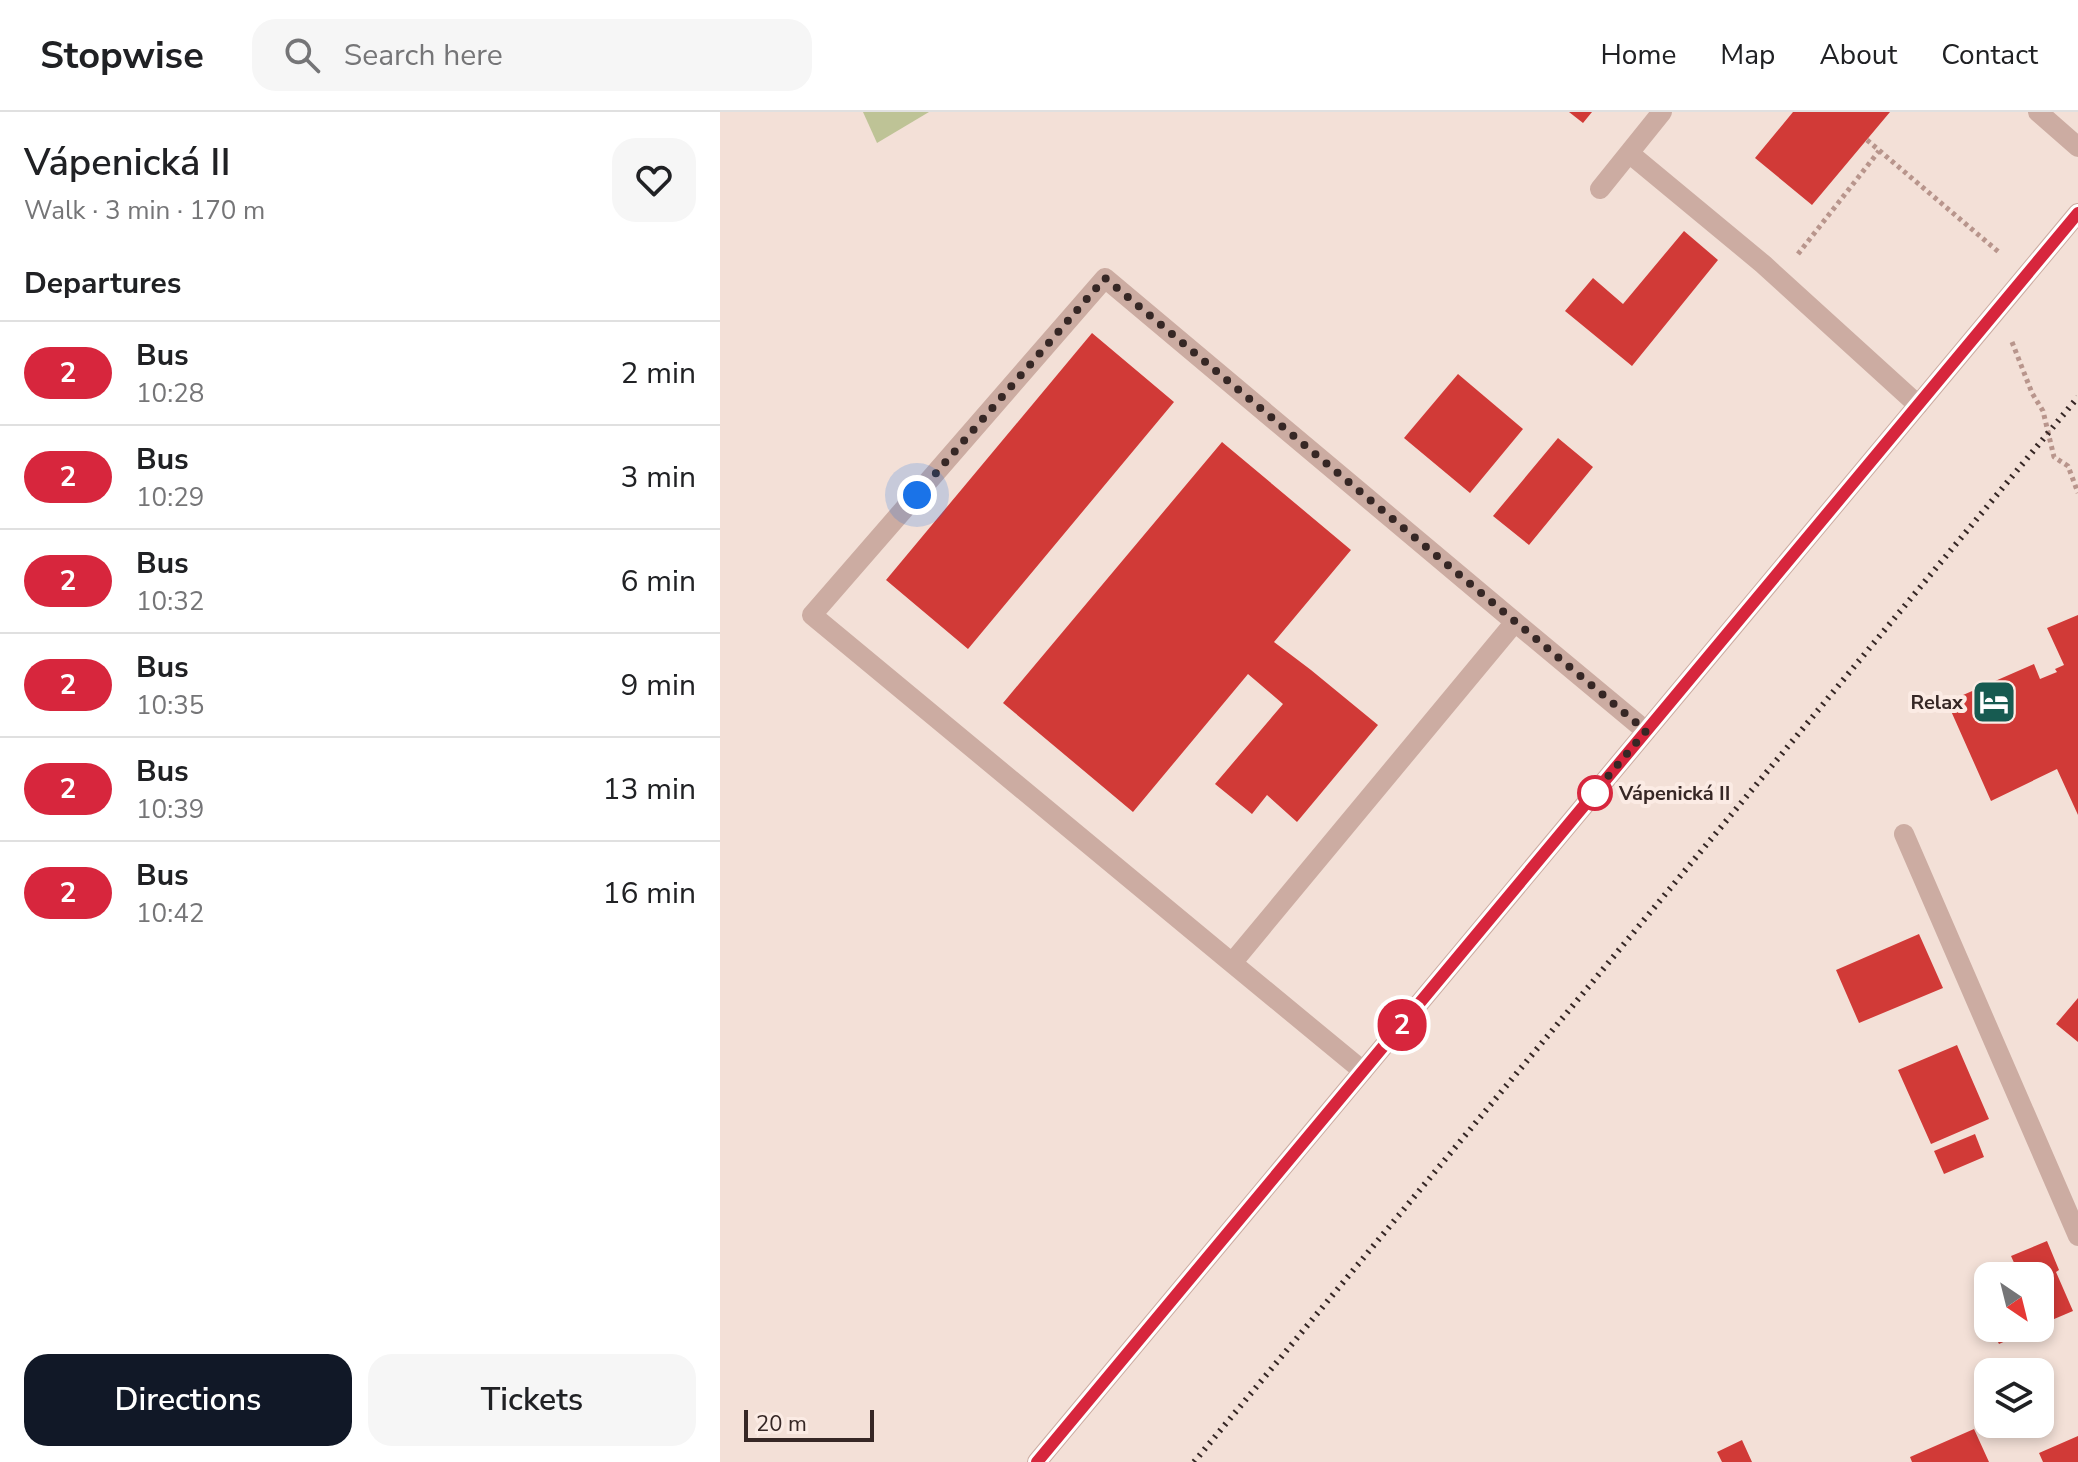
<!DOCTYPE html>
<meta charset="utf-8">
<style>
:root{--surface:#fff;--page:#f6f6f6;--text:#202124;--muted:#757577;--line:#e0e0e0;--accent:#111827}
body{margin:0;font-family:"Nunito Sans",sans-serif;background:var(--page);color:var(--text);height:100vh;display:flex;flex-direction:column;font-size:30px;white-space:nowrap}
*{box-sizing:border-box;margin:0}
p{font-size:26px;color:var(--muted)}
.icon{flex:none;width:44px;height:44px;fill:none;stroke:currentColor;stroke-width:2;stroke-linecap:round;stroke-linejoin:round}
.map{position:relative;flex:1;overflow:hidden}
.side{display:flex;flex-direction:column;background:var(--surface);width:720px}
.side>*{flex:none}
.badge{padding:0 16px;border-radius:26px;font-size:28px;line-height:52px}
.needle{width:52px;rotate:145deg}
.controls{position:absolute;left:1254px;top:1150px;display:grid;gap:16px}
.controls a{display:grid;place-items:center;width:80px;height:80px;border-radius:16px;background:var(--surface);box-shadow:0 4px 12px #0003;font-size:40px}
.scale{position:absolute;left:24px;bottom:20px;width:130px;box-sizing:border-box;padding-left:8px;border:4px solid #362725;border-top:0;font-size:22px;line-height:28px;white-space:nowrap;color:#362725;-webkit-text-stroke:6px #fbebe4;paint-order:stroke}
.you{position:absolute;width:40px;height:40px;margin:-20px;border:6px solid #fff;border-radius:50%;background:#1a73e8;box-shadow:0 0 0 12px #1a73e833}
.map>.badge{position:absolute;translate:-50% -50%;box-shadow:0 0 0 4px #fff}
h2{padding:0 24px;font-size:30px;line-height:72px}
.round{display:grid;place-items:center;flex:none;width:84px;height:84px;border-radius:24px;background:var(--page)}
.summary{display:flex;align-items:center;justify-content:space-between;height:136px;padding:0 24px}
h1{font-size:38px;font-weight:600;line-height:60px}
.button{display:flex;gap:16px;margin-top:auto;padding:16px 24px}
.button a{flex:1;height:92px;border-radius:24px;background:var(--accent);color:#fff;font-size:32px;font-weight:600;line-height:92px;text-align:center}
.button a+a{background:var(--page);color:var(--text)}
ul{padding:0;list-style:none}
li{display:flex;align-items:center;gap:24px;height:104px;padding:0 24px;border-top:2px solid var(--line)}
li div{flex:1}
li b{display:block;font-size:30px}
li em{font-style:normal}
li .badge{min-width:88px;font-weight:700;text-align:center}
header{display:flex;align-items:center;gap:48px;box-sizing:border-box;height:112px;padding:0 40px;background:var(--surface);border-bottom:2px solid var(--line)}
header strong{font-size:38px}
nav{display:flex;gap:44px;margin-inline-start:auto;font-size:28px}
.search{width:560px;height:72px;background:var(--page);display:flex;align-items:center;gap:20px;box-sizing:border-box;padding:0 28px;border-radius:24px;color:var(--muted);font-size:30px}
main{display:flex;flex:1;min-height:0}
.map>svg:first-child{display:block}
.green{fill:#bec396}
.building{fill:#d13a37}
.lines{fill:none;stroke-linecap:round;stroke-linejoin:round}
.path{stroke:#b8958c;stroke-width:5;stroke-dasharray:4 4;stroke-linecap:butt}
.service{stroke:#ccaca2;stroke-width:20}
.minor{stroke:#ccaca2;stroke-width:20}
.rail{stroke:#362725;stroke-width:6;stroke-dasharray:2 6;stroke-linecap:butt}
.line-casing{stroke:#fff;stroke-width:18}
.line{stroke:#d7263d;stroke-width:12}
.walk{stroke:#362725;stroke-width:8;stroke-dasharray:0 14.4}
.stop-dot{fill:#fff;stroke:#d7263d;stroke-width:4}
.labels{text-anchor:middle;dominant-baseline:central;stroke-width:8;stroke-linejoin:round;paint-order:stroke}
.poi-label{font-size:20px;font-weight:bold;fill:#362725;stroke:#fbebe4;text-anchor:end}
.stop-label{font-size:20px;font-weight:bold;fill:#362725;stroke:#fbebe4;text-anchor:start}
</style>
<header>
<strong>Stopwise</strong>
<div class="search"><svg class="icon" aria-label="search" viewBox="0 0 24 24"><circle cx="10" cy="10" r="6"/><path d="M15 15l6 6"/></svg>Search here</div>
<nav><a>Home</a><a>Map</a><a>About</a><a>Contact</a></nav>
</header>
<main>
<section class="side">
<div class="summary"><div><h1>Vápenická II</h1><p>Walk · 3 min · 170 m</p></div><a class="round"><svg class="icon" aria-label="heart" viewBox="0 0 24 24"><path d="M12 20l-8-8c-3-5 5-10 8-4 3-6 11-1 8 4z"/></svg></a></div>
<h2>Departures</h2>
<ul>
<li><span class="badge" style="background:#d7263d;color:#fff">2</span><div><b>Bus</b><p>10:28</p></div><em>2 min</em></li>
<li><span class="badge" style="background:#d7263d;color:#fff">2</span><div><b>Bus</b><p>10:29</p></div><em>3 min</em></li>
<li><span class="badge" style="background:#d7263d;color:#fff">2</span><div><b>Bus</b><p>10:32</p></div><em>6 min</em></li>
<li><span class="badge" style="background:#d7263d;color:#fff">2</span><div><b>Bus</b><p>10:35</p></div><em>9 min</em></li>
<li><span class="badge" style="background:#d7263d;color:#fff">2</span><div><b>Bus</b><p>10:39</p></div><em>13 min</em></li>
<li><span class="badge" style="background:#d7263d;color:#fff">2</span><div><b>Bus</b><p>10:42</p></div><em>16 min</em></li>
</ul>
<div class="button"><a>Directions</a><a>Tickets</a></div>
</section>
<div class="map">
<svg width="1358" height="1350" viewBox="0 0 1358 1350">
<rect width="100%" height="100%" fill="#f3e0d7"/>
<path class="green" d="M143,0H209L157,31Z"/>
<path class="building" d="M849,0H872L863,11Z
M1073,0H1170L1092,93L1035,46Z
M964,119L998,148L912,254L845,199L873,166L903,192Z
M372,221L454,290L248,537L166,468Z
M738,262L803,317L750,381L684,326Z
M838,326L873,355L809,433L773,404Z
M502,330L631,438L554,530L591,558L658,613L577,710L547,683L532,702L495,672L563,592L528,562L413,700L283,591Z
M1358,503V703L1337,657L1271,689L1227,590L1314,552L1320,567L1337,560L1335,557L1344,553L1327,516Z
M1199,822L1223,876L1139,911L1116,858Z
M1358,886V930L1336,912Z
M1237,933L1269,1007L1211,1032L1178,958Z
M1255,1022L1264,1045L1224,1062L1214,1039Z
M1327,1129L1339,1158L1336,1160L1353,1199L1320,1213V1164H1300L1291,1144Z
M1268,1179V1209L1257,1184Z
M1271,1216H1314L1279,1232Z
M1254,1317L1269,1350H1192L1190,1345Z
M1358,1324V1350H1323L1319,1341Z
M1022,1328L1032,1350H1002L997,1340Z"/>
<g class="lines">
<path class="path" d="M1147,28L1281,142
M1078,142L1159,39
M1292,230L1312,281L1323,299L1334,345L1348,354L1358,381"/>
<path class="service" d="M1318,0L1358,35
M909,41L1043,152L1198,293
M880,77L942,0
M1184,722L1358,1124
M512,851L92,503L385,166L795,510
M643,959L512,851L795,510L926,619"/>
<path class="minor" d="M317,1350L1358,101"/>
<path class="rail" d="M474,1350L1358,285"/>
</g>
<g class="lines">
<g class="line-casing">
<path id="line" d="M317,1350L1358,101"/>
</g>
<use href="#line" class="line"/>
<path class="walk" d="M197,383L385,166L926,619L865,692L875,681"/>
</g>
<defs>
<g id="hotel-square" transform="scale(2.3)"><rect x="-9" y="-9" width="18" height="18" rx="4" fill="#175b51" stroke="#fbebe4"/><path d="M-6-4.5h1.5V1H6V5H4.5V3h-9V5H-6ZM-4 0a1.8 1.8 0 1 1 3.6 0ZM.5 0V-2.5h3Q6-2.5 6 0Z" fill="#fff"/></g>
</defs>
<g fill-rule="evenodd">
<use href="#hotel-square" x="1274" y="590"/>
</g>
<circle class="stop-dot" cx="875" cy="681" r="16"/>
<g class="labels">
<g class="poi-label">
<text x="1243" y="590">Relax</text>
</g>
<g class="stop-label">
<text x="899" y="681">Vápenická II</text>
</g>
</g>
</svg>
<div class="controls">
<a><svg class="needle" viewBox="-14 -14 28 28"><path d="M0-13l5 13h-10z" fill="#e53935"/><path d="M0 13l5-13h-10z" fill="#757577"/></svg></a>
<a><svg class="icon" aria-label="layers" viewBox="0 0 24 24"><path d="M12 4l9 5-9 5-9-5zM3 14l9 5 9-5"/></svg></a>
</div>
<div class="scale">20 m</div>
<div class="you" style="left:197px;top:383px"></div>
<b class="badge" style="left:682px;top:913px;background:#d7263d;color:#fff">2</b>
</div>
</main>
